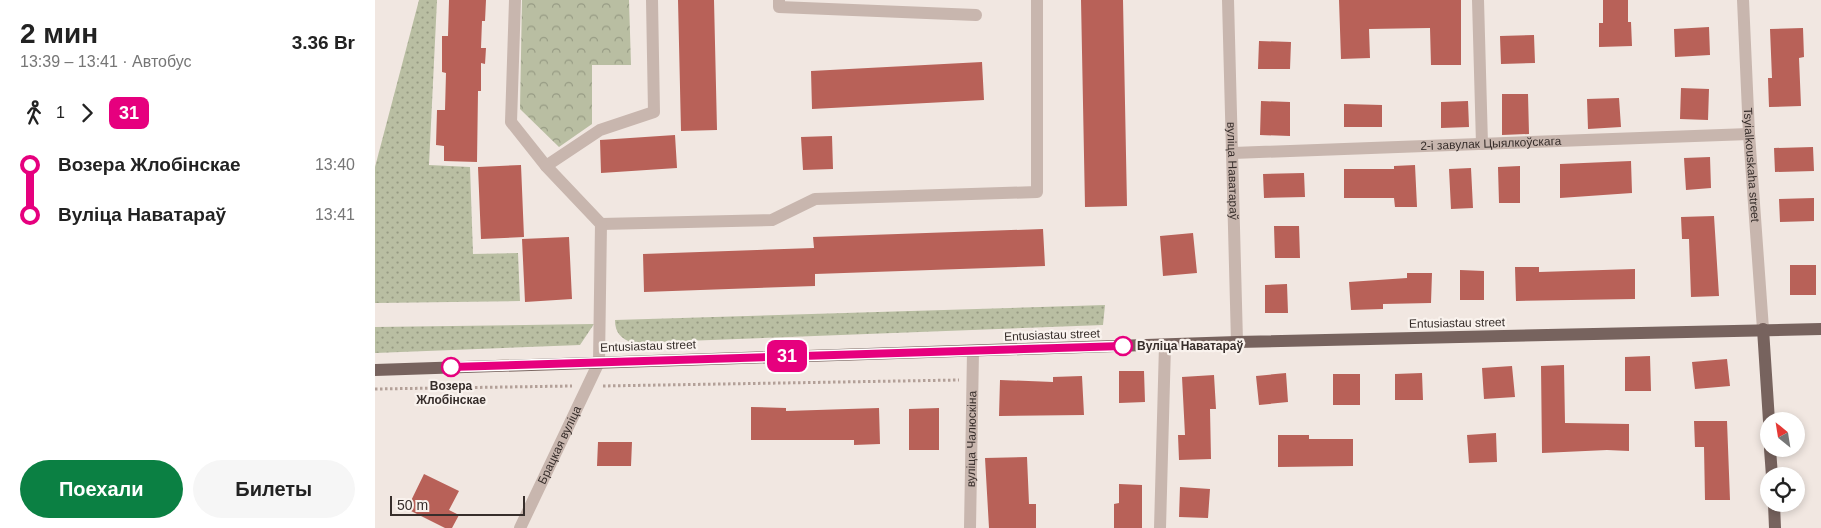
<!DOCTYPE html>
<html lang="ru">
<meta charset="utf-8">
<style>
:root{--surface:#fff;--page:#f6f6f6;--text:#222;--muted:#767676;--accent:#0b8043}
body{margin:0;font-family:Arial,sans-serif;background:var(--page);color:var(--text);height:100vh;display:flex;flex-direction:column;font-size:19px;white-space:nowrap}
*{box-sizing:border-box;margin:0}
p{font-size:16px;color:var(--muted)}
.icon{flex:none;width:28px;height:28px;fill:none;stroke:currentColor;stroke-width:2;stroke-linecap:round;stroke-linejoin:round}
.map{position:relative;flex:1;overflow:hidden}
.panel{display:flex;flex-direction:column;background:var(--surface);width:375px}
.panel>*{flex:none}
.badge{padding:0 10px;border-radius:8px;font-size:18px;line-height:32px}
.needle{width:32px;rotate:330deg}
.buttons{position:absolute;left:1385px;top:412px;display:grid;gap:10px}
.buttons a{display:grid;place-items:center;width:45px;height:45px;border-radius:50%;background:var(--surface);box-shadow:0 2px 8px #0003;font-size:25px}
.scale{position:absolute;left:15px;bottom:12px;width:135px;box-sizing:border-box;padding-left:5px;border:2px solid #372e2b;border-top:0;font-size:14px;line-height:18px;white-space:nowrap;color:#372e2b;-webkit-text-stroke:4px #f9f2ed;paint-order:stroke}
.map>.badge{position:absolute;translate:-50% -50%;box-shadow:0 0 0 2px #fff}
.legs{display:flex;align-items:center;gap:8px;height:55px;padding:0 20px;font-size:16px}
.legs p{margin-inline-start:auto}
.summary{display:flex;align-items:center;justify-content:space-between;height:85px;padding:0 20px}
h1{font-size:28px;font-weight:700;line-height:38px}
.action{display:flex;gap:10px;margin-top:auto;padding:10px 20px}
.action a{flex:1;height:58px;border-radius:30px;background:var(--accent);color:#fff;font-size:20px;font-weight:700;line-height:58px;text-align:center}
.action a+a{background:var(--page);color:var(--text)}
ul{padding:0 20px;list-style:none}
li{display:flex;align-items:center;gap:18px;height:50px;font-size:19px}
li i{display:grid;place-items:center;width:8px;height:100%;margin:0 6px;background:currentColor}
li i::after{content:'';width:12px;height:12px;margin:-6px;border:4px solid;border-radius:50%;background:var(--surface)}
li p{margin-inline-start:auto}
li:first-child i{background:linear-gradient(#0000 50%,currentColor 0)}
li:last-child i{background:linear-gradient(currentColor 50%,#0000 0)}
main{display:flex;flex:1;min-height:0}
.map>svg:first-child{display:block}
.grass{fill:url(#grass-dots)}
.forest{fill:url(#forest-crowns)}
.building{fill:#b86158}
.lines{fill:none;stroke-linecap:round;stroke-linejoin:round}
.path{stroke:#b3a098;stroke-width:3;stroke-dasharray:2.5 2.5;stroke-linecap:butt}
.minor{stroke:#c8b6ae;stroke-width:12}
.major{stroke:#77635e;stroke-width:12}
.line-1-casing{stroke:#fff;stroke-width:11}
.line-1{stroke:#e6007e;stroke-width:8}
.stop-1-dot{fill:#fff;stroke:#e6007e;stroke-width:2.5}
.labels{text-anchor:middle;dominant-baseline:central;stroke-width:4.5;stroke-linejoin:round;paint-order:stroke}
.street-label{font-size:12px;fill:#372e2b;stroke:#f9f2ed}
.stop-label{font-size:12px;font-weight:bold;fill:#372e2b;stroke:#f9f2ed;text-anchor:start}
</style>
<main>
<section class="panel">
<div class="summary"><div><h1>2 мин</h1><p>13:39 – 13:41 · Автобус</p></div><b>3.36 Br</b></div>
<div class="legs"><svg class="icon" aria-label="walk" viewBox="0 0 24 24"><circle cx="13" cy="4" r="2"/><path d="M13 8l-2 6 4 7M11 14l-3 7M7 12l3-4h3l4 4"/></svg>1<svg class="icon" aria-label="forward" viewBox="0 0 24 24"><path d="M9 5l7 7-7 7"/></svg><b class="badge" style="background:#e6007e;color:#fff">31</b></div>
<ul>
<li><i style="color:#e6007e"></i><b>Возера Жлобінскае</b><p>13:40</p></li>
<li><i style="color:#e6007e"></i><b>Вуліца Наватараў</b><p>13:41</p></li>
</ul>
<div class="action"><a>Поехали</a><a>Билеты</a></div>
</section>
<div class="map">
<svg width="1446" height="528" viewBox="0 0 1446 528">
<defs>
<pattern id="grass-dots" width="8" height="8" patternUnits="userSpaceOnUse" patternTransform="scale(1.25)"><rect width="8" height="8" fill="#b9bea2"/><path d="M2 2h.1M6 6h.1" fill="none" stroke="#979b84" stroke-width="1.8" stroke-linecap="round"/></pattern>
<pattern id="forest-crowns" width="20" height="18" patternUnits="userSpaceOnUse" patternTransform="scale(1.25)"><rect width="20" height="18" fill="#b9bea2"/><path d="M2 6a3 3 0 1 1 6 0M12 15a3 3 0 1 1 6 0" fill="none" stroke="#979b84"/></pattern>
</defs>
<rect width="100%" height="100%" fill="#f1e7e1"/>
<path class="grass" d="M44,0H62L54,165L95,167L98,254L143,253L145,301L0,303V167Z
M730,305L728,325L257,343C246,338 240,333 240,320Z
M219,324L205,345L0,353V327Z"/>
<path class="forest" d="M147,0H254L256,65H217V124L184,147L145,109Z"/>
<path class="building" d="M74,0H111L110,21H107L106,48H111L110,64L106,63V91H103L102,162L69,161V146L61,145L62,110H70L71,73L67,72V36H73Z
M303,0H339L342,130L306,131Z
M706,0H748L752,206L710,207Z
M964,0H1086V65H1056L1055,28L994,29L995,58L966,59Z
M1228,0H1253V22H1256L1257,46L1224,47V23H1228Z
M1334,27L1335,55L1300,57L1299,29Z
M1428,28L1429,57L1424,58L1426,106L1394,107L1393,78H1397L1395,29Z
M1159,35L1160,63L1126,64L1125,36Z
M884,41L916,42L915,69H883Z
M607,62L609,100L437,109L436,71Z
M1306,88L1334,89L1333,120L1305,119Z
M1127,94H1153L1154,134L1127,135Z
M1244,98L1246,127L1213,129L1212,99Z
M886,101L915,102V136L885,135Z
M1093,101L1094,127L1066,128V102Z
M969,104L1007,105V127H969Z
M300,135L302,168L226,173L225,140Z
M457,136L458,169L428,170L426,137Z
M1438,147L1439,171L1400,172L1399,148Z
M1335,157L1336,188L1311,190L1309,158Z
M1256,161L1257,193L1185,198V164Z
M146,165L149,237L106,239L103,167Z
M1040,165L1042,207H1020L1019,198H969V169H1019V166Z
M1145,166V203H1124L1123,167Z
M1096,168L1098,208L1076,209L1074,169Z
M929,173L930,197L889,198L888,174Z
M1439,198V221L1405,222L1404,199Z
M1339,216L1344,296L1316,297L1314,239H1307L1306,217Z
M899,226H924L925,258H900Z
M668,229L670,266L440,274V286L269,292L268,254L439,248L438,237Z
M818,233L822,273L788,276L785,236Z
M194,237L197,299L150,302L147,239Z
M1415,265H1441V295H1415Z
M1140,267H1164V272L1260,269V299L1141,301Z
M1085,270L1109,271V300H1085Z
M1032,273H1057L1056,303L1008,304V309L976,310L974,282L1032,278Z
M912,284L913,313H890V285Z
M1275,356L1276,391H1250V357Z
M1352,359L1355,386L1320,389L1317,362Z
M1189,365L1190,423L1254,424V451L1232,450L1167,453L1166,366Z
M1137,366L1140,397L1109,399L1107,368Z
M744,371H769L770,402L744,403Z
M911,373L913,402L884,405L881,376Z
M1047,373L1048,400H1020V374Z
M958,374H985V405H958Z
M839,375L841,409H835L836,459L804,460L803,435H810L807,377Z
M707,376L709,415L624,416L625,380L678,382V377Z
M376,407L411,408V411L504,408L505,444L479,445V440H376Z
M564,408V450H534V409Z
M1319,421H1352L1355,500H1330L1329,447H1320Z
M1121,433L1122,462L1094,463L1092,435Z
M903,435H934V439H978V466L903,467Z
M223,442H257L256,466H222Z
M652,457L654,504H661V528H614L610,458Z
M49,474L84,491L74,510L84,515L77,528H70L32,509Z
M744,484L767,485V528H739V504L744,503Z
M805,487L835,489L833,518L804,517Z"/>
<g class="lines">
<path class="path" d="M228,386L584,380
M0,389L197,386"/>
<g class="minor">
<path d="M140,0L136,122L171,166"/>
<path d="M404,0V7L601,15"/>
<path id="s1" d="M853,0L862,342"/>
<path d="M1103,0L1107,144"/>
<path id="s2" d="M1368,0L1374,134L1388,329"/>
<path id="s3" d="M858,153L1374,134"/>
<path d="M226,224L397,220L440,199L662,192V0"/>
<path id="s4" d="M145,528L224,362L226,224L171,166L225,130L279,112L277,0"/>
<path id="s5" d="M595,528L598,351"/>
<path d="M785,528L790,345"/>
</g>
<path class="major" d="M1388,329L1394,421
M0,370L862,342L1446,329
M1395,449L1397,476
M1399,504L1400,528"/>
</g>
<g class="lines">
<g class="line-1-casing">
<path id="line-1" d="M76,367L748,346"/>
</g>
<use href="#line-1" class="line-1"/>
</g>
<g class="stop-1-dot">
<circle cx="748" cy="346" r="9"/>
<circle cx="76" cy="367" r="9"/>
</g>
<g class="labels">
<g class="street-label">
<text stroke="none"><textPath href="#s3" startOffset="258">2-і завулак Цыялкоўскага</textPath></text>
<text stroke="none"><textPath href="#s2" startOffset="165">Tsyialkouskaha street</textPath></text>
<text stroke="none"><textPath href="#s1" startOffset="171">вуліца Наватараў</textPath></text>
<text transform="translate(1082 323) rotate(-1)">Entusiastau street</text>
<text transform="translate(677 335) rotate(-2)">Entusiastau street</text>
<text transform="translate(273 346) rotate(-2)">Entusiastau street</text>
<text stroke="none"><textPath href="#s5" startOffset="89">вуліца Чалюскіна</textPath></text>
<text stroke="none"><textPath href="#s4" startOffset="92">Брацкая вуліца</textPath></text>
</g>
<g class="stop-label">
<text x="762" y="346">Вуліца Наватараў</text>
<text x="76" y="386" text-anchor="middle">Возера<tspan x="76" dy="14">Жлобінскае</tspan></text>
</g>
</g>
</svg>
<div class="buttons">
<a><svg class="needle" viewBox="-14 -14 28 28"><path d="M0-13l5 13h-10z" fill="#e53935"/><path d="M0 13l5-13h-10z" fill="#767676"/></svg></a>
<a><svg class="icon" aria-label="locate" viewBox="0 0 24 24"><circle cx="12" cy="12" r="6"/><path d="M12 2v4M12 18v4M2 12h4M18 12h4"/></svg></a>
</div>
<div class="scale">50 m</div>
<b class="badge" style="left:412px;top:356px;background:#e6007e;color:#fff">31</b>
</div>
</main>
